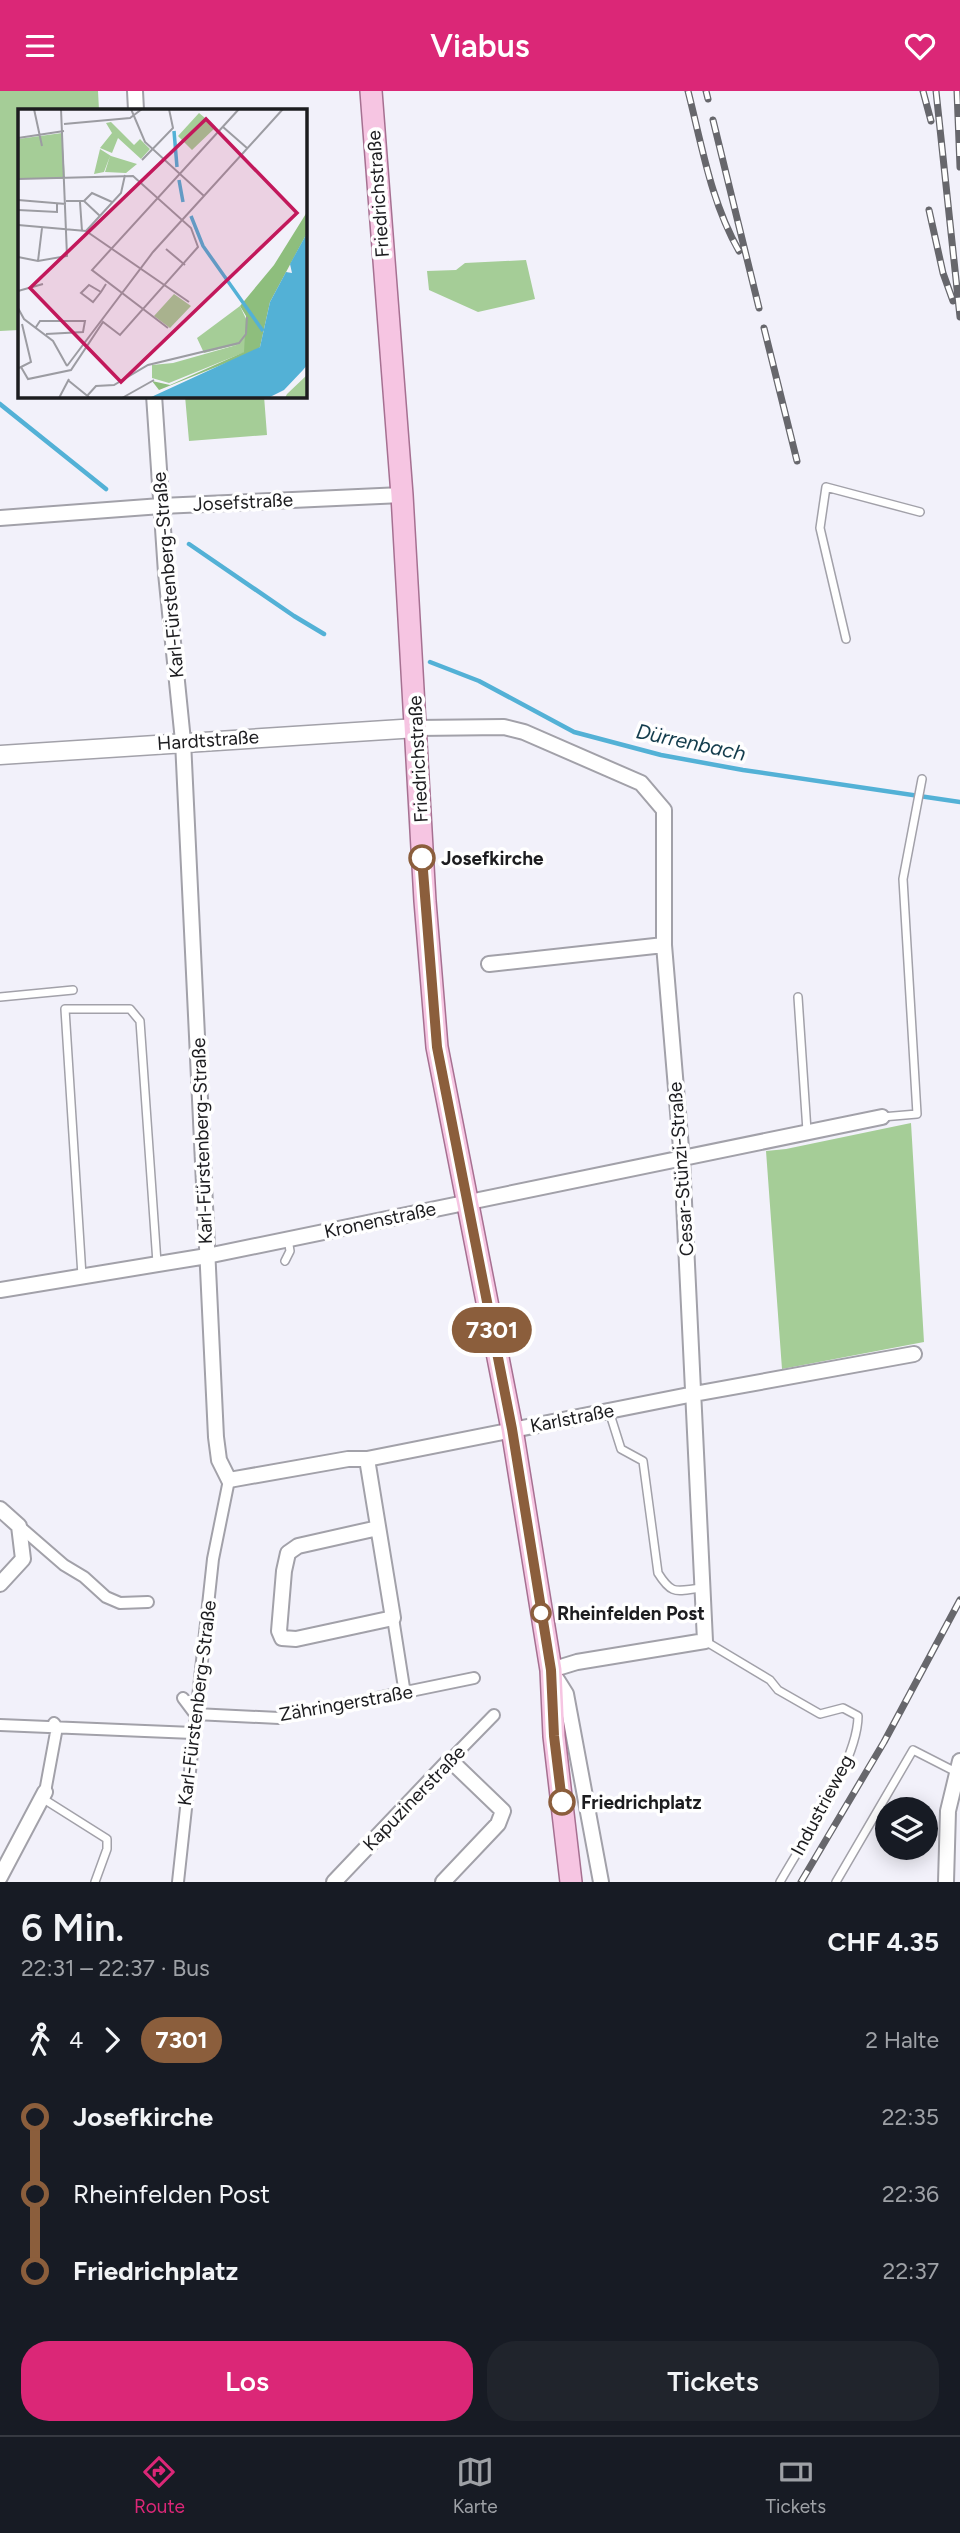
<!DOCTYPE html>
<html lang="de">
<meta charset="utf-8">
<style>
:root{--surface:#171b24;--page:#20242c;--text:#f1f3f6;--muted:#9ea1a6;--line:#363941;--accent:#db2777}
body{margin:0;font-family:Figtree,sans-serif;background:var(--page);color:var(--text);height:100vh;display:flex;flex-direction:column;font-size:26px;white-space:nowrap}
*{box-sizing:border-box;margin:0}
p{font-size:23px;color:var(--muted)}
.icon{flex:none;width:38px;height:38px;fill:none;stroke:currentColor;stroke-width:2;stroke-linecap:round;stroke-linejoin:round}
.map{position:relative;height:1791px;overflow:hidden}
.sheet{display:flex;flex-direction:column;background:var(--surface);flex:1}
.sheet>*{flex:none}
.badge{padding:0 14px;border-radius:23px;font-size:24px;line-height:46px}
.buttons{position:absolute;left:875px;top:1706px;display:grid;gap:14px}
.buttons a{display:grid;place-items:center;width:63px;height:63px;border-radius:50%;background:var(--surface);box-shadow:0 4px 18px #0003;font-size:35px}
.map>.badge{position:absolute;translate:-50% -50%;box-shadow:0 0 0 4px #fff}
.legs{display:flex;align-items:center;gap:10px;height:77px;padding:0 21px;font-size:23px}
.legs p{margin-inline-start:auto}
.summary{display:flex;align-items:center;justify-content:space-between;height:119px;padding:0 21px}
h1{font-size:38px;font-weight:600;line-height:52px}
.button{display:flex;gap:14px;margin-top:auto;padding:14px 21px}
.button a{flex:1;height:80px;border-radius:28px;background:var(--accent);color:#fff;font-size:28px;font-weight:600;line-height:80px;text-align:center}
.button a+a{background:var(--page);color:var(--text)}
ul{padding:0 21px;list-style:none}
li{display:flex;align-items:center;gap:24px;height:77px;font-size:26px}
li i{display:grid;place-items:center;width:10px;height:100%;margin:0 9px;background:currentColor}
li i::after{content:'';width:18px;height:18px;margin:-9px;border:5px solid;border-radius:50%;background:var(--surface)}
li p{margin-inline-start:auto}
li:first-child i{background:linear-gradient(#0000 50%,currentColor 0)}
li:last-child i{background:linear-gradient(currentColor 50%,#0000 0)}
header{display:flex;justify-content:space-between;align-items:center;height:91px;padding:0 21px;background:var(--accent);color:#fff;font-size:32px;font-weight:600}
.tabs{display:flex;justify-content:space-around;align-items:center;height:98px;border-top:2px solid var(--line);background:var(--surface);font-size:19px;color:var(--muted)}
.tabs a{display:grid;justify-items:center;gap:4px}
.tabs .on{color:var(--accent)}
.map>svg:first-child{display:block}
.green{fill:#a5cd97}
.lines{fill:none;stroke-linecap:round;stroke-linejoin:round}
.stream{stroke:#53b1d6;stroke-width:4.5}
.service-casing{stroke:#a2a1a9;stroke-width:10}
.pedestrian-casing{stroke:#a2a1a9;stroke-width:14}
.minor-casing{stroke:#a2a1a9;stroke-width:18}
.tertiary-casing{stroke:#a2a1a9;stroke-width:21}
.primary-casing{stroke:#a67091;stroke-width:24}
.service{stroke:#fff;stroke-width:7}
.pedestrian{stroke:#fff;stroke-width:10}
.minor{stroke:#fff;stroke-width:14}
.tertiary{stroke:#fff;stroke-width:18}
.primary{stroke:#f6c5e2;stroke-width:21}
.rail-casing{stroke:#67676c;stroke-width:7}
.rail{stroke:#fff;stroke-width:4.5;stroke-dasharray:13;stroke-linecap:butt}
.line-1-casing{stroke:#fff;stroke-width:16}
.line-1{stroke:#8b5e3c;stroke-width:10}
.stop-1-dot{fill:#fff;stroke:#8b5e3c;stroke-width:3.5}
.labels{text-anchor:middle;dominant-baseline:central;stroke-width:7;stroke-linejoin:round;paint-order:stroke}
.street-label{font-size:19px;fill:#1c1c1f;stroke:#fff}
.stop-label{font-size:19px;font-weight:bold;fill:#1c1c1f;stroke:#fff;text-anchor:start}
.water-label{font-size:21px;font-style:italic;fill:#143d4d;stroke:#fff}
.inset-river{fill:none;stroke:#53b1d6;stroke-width:3.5}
.inset-road{fill:none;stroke:#9c9ca2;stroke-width:2}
.view{fill:#c2185b;fill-opacity:0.15;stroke:#c2185b;stroke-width:3.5}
.inset-edge{fill:none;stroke:#1c1c1f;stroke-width:3.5}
</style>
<header><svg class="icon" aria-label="menu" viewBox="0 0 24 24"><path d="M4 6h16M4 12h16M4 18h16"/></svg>Viabus<svg class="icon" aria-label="heart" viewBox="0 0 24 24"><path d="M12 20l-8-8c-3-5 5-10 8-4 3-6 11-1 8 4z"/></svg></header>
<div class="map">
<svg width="960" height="1791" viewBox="0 0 960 1791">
<rect width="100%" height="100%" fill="#f2f1fa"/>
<path class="green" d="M0,0H98L99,19H19V239L0,240Z
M526,169L535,208L478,221L429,199L427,180L456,179L465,172Z
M185,305H264L267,344L189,350Z
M911,1032L924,1251L782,1278L766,1060L786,1058Z"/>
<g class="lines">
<path class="stream" d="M0,313L106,398
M189,453L294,525L324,543
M430,571L479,590L574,641L661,664L743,679L960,711"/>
<g class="service-casing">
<path id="service" d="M846,548L820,437L826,396L920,421
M0,906L73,899
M798,906L807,1040
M882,1026L917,1023L903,788L922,688
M285,1170L290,1160L288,1148
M82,1185L65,918H130L140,930L157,1172
M609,1320L621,1358L643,1370L658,1482C673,1506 677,1499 703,1497
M705,1550L770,1589L778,1599L820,1623L843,1617L858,1625C858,1670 803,1750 780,1791
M42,1707L107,1748V1758L95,1791
M836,1791L913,1659L956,1681"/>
</g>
<g class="pedestrian-casing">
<path id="pedestrian" d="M19,1435L64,1474L84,1486L106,1506L120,1512L148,1511
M393,1527L405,1603
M183,1607L195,1623L279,1627L474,1587
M0,1634L193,1642
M450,1669L494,1624
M45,1701L57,1636L54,1632
M178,1791L213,1468L229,1389"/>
</g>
<g class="minor-casing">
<path id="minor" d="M135,0L136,19
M154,304L166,482L183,650L216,1346L219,1369L229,1389L348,1368H367L694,1303L914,1263
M0,427L161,415L402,404
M417,637L504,636L524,641L641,692L664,719V854L682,1069L705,1550L577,1571L551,1579L566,1603L601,1791
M489,873L664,854
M0,1199L207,1165L882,1026
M367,1368L393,1527L296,1548L282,1547L279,1540L284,1480L288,1462L298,1455L378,1437
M0,1418L19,1435L23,1468L0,1493
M0,1786L45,1701
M334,1791L450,1669L503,1720L498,1733L443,1791
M946,1791L948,1720L960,1670"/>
</g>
<g class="tertiary-casing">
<path id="tertiary" d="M0,664L417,637"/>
</g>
<g class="primary-casing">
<path id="primary" d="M371,0L402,404L425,810L437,956L512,1338L551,1579L554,1645L571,1791"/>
</g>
<use href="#service" class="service"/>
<use href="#pedestrian" class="pedestrian"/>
<use href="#minor" class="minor"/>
<use href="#tertiary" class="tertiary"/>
<use href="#primary" class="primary"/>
<g class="rail-casing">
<path id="rail" d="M688,0C702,55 711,111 739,160
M706,0L708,8
M923,0L931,30
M936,0L960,226
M957,0L960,76
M713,29L759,217
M929,119L943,182L953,210
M764,237L797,370
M801,1791L884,1651L960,1509"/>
</g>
<use href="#rail" class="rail"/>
</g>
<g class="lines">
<g class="line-1-casing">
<path id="line-1" d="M422,767L437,956L512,1338L551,1579L554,1645L562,1711"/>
</g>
<use href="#line-1" class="line-1"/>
</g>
<g class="stop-1-dot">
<circle cx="422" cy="767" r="12"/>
<circle cx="541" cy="1522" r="9"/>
<circle cx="562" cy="1711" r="12"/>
</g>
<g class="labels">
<g class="street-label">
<text transform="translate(378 103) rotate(-94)">Friedrichstraße</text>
<text transform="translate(243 411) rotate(-3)">Josefstraße</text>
<text transform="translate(168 484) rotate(-95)">Karl-Fürstenberg-Straße</text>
<text transform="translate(208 649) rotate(-4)">Hardtstraße</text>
<text transform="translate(418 668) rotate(-93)">Friedrichstraße</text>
<text transform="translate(202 1050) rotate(-92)">Karl-Fürstenberg-Straße</text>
<text transform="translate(681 1078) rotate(-94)">Cesar-Stünzi-Straße</text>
<text transform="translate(380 1129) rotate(-12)">Kronenstraße</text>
<text transform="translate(572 1327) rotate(-11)">Karlstraße</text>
<text transform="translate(197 1612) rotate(-83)">Karl-Fürstenberg-Straße</text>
<text transform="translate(346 1612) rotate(-10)">Zähringerstraße</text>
<text transform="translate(414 1707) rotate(-46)">Kapuzinerstraße</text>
<text transform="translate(822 1714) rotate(-62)">Industrieweg</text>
</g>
<g class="stop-label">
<text x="441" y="767">Josefkirche</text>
<text x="557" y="1522">Rheinfelden Post</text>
<text x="581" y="1711">Friedrichplatz</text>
</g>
<g class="water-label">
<text transform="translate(691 651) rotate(12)">Dürrenbach</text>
</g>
</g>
<g transform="translate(18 18)">
<rect width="289" height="289" fill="#f2f1fa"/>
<path d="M181,4L198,18L174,41L160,27ZM93,13L116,36L122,30L132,40L123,50L100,29L94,44L82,39L94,24L88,14ZM44,24L47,70L0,69V30ZM82,40L93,47L119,55L108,64L87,63L92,47L86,63L76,65ZM156,185L173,197L152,219L136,207ZM222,197L229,212L227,243L151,274L134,269V256L155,254L222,235L186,244L179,229ZM289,266V289H267L269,285Z" fill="#a5cd97"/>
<path d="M289,103V124L252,193L242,238L238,242L141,281L134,272L152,276L226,243L228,207L222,197L256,156Z" fill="#8ebe7d"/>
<path d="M289,124V256L285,261L266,281L250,289H131L242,238L252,193L268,163L274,164L272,155Z" fill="#53b1d6"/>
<path class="inset-river" d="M156,22L159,58M161,71L165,93M173,107L185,137L245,222"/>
<path class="inset-road" d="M16,0L24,37M113,0L127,33L186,87M46,15L112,9L124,0M205,18L229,39M0,29L46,22M124,51L155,19L151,0M0,70L115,67L173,119L180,138L102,226L85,213L53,261L10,270L3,258M0,91L48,95M48,92H66L82,107M66,92L74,84L94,93M62,93L64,122M0,101L39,103V95M0,116L68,122M68,122L171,193M68,122L103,84L107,66M148,140L167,156M0,148L20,152L49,147L43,0M20,152L24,119M0,182L25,175M83,183L71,176L63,184L75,193L83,183L88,175M0,199L6,210L35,232L49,257M18,218L22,212H67L65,223L28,225M150,219L74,161L221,0M49,257L135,143L265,0M1,259L13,253L4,215M51,272L72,289M69,287L78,277L96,276L130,256L221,234L228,225L229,208M41,289L51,270M104,289L136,271"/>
<path class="view" d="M188,10L279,104L103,273L12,179Z"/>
<rect width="289" height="289" class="inset-edge"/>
</g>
</svg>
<div class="buttons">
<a><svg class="icon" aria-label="layers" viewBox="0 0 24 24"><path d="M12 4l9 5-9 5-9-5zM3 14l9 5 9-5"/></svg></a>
</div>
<b class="badge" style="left:492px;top:1239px;background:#8b5e3c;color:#fff">7301</b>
</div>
<section class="sheet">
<div class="summary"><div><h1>6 Min.</h1><p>22:31 – 22:37 · Bus</p></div><b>CHF 4.35</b></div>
<div class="legs"><svg class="icon" aria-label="walk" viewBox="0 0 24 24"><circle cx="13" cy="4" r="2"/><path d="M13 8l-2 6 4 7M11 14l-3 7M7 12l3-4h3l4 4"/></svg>4<svg class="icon" aria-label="forward" viewBox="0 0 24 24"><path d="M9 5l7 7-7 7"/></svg><b class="badge" style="background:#8b5e3c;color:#fff">7301</b><p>2 Halte</p></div>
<ul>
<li><i style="color:#8b5e3c"></i><b>Josefkirche</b><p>22:35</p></li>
<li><i style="color:#8b5e3c"></i><span>Rheinfelden Post</span><p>22:36</p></li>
<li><i style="color:#8b5e3c"></i><b>Friedrichplatz</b><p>22:37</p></li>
</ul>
<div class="button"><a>Los</a><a>Tickets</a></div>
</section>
<nav class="tabs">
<a class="on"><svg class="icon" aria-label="directions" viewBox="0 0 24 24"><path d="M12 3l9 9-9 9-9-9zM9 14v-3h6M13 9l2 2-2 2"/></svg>Route</a>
<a><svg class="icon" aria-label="map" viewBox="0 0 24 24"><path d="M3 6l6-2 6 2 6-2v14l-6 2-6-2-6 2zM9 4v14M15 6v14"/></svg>Karte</a>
<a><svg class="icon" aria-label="tickets" viewBox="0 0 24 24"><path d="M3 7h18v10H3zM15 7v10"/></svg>Tickets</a>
</nav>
